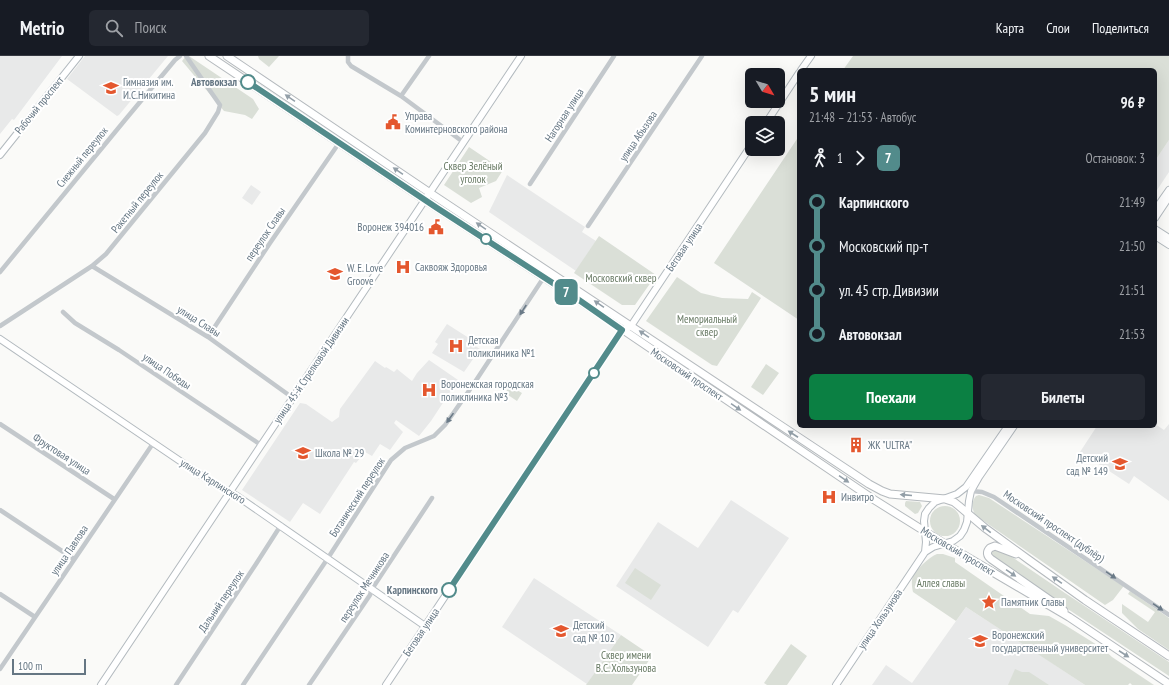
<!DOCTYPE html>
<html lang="ru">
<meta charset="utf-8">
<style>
:root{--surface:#171b24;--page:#242831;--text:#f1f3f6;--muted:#9ea1a6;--line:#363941;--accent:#0b8043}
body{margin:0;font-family:"PT Sans Narrow",sans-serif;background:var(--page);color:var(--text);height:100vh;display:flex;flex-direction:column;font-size:15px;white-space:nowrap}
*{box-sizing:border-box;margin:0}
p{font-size:13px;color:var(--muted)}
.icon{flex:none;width:22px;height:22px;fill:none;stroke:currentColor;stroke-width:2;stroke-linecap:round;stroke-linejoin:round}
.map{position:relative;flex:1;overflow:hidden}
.details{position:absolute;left:797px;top:12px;width:360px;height:360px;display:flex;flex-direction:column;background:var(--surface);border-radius:6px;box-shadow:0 4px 16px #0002}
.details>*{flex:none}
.badge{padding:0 8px;border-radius:6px;font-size:14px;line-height:26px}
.needle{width:26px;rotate:128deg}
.tools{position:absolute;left:745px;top:12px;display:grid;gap:8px}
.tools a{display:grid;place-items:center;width:40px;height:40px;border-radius:6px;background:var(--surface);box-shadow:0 4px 16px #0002;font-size:20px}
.scale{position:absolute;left:12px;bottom:10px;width:74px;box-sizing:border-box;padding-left:4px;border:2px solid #657683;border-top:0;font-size:11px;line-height:14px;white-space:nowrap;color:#657683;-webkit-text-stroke:3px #fff;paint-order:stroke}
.map>.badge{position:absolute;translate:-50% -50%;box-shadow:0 0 0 2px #fff}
.legs{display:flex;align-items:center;gap:6px;height:44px;padding:0 12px;font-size:13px}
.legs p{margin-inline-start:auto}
.overview{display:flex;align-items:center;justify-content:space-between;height:68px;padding:0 12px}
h1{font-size:22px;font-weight:700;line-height:30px}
.action{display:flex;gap:8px;margin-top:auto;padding:8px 12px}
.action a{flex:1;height:46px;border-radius:6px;background:var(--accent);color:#fff;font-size:16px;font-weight:700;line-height:46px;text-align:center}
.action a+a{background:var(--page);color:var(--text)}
ul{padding:0 12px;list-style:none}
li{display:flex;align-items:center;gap:14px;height:44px;font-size:15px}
li i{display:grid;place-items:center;width:6px;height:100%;margin:0 5px;background:currentColor}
li i::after{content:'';width:10px;height:10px;margin:-5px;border:3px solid;border-radius:50%;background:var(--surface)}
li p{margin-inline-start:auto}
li:first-child i{background:linear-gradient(#0000 50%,currentColor 0)}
li:last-child i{background:linear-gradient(currentColor 50%,#0000 0)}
header{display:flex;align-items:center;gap:24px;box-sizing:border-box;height:56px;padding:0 20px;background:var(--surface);border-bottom:1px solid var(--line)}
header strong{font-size:19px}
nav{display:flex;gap:22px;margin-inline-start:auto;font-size:14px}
.search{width:280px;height:36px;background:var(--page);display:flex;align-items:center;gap:10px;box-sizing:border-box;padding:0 14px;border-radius:6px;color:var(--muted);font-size:15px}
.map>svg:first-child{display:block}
.built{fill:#e8e9e9}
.green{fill:#dadfd7}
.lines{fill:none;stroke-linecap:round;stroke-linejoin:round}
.secondary-casing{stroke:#b3babf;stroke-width:8}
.primary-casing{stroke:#b5babe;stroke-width:9}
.street{stroke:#c3c8cc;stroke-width:4.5}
.secondary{stroke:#fff;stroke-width:6}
.primary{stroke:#fff;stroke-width:7}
.oneway{fill:#939fa8}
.oneway2{fill:#6a7a87}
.line-1-casing{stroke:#fff;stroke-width:9}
.line-1{stroke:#528b8b;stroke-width:6}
.stop-1-dot{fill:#fff;stroke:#528b8b;stroke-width:2}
.labels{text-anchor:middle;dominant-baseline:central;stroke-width:4;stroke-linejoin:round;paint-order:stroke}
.poi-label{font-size:11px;fill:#657683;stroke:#fff;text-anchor:start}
.stop-label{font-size:11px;font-weight:bold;fill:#657683;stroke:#fff;text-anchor:end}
.street-label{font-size:11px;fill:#657683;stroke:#fff}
.park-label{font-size:11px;fill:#687a64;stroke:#fff}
</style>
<header>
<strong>Metrio</strong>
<div class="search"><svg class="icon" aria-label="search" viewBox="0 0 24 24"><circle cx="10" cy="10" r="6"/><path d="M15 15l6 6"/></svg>Поиск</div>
<nav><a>Карта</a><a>Слои</a><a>Поделиться</a></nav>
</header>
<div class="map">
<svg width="1169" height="629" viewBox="0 0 1169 629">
<rect width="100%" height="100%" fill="#fafaf8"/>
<path class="built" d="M0,0H62L14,64L12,63L0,78Z
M85,0H168L119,59L117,60L67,23Z
M1169,84V116L1155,137V105Z
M507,119L585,171L582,176L596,185L576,215L489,156Z
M251,129L261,136L252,149L242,142Z
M447,268L472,284L470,287L480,293L464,316L432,297L438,288L435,286Z
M429,304L458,324L431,365L419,380L396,364L394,367L403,376L390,394L380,388L372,400L365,396L356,407L354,406L320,458L303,447L290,466L242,434L300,347L306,348L332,366L339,361L340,353L375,305L385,312L386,311L394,316L397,313L412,325L417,317Z
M1155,368L1164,374L1169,368V445L1134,420L1129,428L1080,396L1097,370H1155Z
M731,444L789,482L738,557L733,554L708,591L616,530L658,466L698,492Z
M534,522L621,579L587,628L502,571Z
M966,551L1037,597L1085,629H872L886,609L912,627Z"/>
<path class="green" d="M186,0H189L253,43L259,53L252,63L245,59L224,55L182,5Z
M258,0H279L269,11L259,3Z
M853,0H1169V84L1155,105V14H843Z
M799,80V264L714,207Z
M469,91L503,114L496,125L479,132L482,141L471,147L444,129Z
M599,180L656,219L635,249H622L574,217Z
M677,221L701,237L722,242L748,243L752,236L761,242L717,310L712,309L646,265Z
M766,308L779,317L763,339L751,331Z
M510,330L522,337L517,345L505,337Z
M979,439L989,442L1123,530V531L1113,544L1105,549L975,459C972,453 971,446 976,440Z
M906,445L920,446L922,450L918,457L915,458L905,450V447Z
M930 465a15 15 0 1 1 30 0a15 15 0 1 1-30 0Z
M990,493L999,494L1012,501L1065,537L1169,606V620L992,503L989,495Z
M937,498H943L955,502V506L1030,558L1049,560L1065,569L1102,592L1112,601L1154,629H1132L1130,627L1128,629H1085L966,551L956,565L913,536C912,532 911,525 913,520C917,513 929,501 937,498Z
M635,512L661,529L651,544L625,527Z
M1130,535L1169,562V594L1138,573L1122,557V548L1148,566L1155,556L1128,538Z
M621,579L652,600L632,629H586Z
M791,588L807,600L787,629H767L764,627Z
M1015,613L1022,616H1029L1049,629H1008Z"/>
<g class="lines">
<g class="secondary-casing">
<path id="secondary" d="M801,14L811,0
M766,67L799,17
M0,99L79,0
M1155,154L1169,134
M1155,162L1169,141
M1155,173L1169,182
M1155,180L1169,189
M0,283L211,426L237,440L425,570
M925,496L933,491L953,485L960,480L964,474L967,466L969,445L971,435L979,421L1014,370
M101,629L521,0
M386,629L622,274L631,270L752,88
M836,629L925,496L926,486L924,465L925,458L929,452L935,446L957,438L966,431L1008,370"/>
</g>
<g class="primary-casing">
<path id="primary" d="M209,0L425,144L579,244L873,443L945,488L1069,561L1169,628
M227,0L430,137L869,428L882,435L890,438L945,443L954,446L959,450L985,472L1029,504L1085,544L1169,600
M1016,498L995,490L990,492C986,496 987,500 991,503L1060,551L1064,555"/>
</g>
<path class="street" d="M348,0V6L351,10L401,40L463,86
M401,40L429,0
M530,128L614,0
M588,170L702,0
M92,210L208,281L293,342
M0,216L125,64L175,4L180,0
M63,256L75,267L119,294L261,389
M0,270L92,210L106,198L205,77L218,56L220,49L186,0
M208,281L270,187L339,87
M0,368L114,443
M971,435L982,436L994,441L1169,559
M0,454L74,503
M0,538L35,561
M0,613L154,386
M176,629L256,508L281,469
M243,629L328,502L391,404L405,392L434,380L445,369L473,329L544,221
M309,629L370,539L372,533L432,442"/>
<use href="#secondary" class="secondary"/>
<use href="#primary" class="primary"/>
</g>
<defs><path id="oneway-solid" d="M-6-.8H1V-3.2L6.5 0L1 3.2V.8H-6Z"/></defs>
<g class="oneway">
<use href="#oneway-solid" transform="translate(290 42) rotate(-146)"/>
<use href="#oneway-solid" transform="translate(398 115) rotate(-146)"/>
<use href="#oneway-solid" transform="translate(481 170) rotate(-146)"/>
<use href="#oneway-solid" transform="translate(599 248) rotate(-146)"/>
<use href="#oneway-solid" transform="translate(644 278) rotate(-146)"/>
<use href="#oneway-solid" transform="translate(736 351) rotate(34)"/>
<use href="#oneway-solid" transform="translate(793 378) rotate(-147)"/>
<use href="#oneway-solid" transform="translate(844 423) rotate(34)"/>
<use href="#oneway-solid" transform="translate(906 439) rotate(-175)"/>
<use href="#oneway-solid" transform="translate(986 473) rotate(-143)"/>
<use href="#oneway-solid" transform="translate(1011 517) rotate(34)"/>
<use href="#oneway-solid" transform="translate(1057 524) rotate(-145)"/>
<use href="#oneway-solid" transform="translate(1124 598) rotate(33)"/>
</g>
<g class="oneway2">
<use href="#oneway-solid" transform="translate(523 254) rotate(123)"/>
<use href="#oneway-solid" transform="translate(450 362) rotate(125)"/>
<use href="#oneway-solid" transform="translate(1111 519) rotate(34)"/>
<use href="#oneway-solid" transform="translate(1158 551) rotate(34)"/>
</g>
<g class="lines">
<g class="line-1-casing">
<path id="line-1" d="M248,26L437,152L579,244L622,274L449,534"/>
</g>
<use href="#line-1" class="line-1"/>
</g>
<defs>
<g id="school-bare" transform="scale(1.2)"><path d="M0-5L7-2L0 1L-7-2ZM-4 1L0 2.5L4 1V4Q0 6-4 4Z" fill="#e4572e" stroke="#fff" stroke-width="2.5" paint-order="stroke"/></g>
<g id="civic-bare" transform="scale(1.2)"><path d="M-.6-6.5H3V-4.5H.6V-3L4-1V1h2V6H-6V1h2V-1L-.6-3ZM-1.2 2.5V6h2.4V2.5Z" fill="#e4572e" stroke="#fff" stroke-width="2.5" paint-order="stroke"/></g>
<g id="hospital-bare" transform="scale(1.2)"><path d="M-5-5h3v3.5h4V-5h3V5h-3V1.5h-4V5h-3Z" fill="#e4572e" stroke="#fff" stroke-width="2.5" paint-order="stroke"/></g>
<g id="building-bare" transform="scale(1.2)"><path d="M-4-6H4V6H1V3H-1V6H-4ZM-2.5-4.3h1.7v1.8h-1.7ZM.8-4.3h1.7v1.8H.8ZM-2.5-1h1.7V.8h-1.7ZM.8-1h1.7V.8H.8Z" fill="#e4572e" stroke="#fff" stroke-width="2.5" paint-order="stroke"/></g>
<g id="sight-bare" transform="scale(1.2)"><path d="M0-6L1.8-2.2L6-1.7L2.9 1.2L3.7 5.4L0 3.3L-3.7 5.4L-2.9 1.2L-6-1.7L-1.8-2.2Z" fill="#e4572e" stroke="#fff" stroke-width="2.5" paint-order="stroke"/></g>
<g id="university-bare" transform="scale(1.2)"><path d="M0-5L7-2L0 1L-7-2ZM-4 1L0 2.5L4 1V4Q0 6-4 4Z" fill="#e4572e" stroke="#fff" stroke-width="2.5" paint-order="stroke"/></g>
</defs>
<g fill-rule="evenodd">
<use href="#school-bare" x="111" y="32"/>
<use href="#civic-bare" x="393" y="66"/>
<use href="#civic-bare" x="436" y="171"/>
<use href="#hospital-bare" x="403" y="211"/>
<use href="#school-bare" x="335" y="218"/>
<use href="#hospital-bare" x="456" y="290"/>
<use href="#hospital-bare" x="429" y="334"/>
<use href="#building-bare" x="856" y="389"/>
<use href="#school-bare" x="303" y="397"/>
<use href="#school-bare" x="1120" y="408"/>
<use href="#hospital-bare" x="829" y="441"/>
<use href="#sight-bare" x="989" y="546"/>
<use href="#school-bare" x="561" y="575"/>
<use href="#university-bare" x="980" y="585"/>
</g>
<g class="stop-1-dot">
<circle cx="248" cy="26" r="7"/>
<circle cx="486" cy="183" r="5"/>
<circle cx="594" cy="317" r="5"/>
<circle cx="449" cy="534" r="7"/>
</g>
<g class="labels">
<g class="poi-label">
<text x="123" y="26">Гимназия им.<tspan x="123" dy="13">И.С.Никитина</tspan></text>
<text x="405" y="60">Управа<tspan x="405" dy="13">Коминтерновского района</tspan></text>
<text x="424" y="171" text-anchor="end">Воронеж 394016</text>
<text x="415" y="211">Саквояж Здоровья</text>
<text x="347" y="212">W. E. Love<tspan x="347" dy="13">Groove</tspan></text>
<text x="468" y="284">Детская<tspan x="468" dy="13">поликлиника №1</tspan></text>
<text x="441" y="328">Воронежская городская<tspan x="441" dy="13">поликлиника №3</tspan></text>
<text x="868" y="389">ЖК "ULTRA"</text>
<text x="315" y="397">Школа № 29</text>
<text x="1108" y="402" text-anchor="end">Детский<tspan x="1108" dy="13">сад № 149</tspan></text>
<text x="841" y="441">Инвитро</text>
<text x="1001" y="546">Памятник Славы</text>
<text x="573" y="569">Детский<tspan x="573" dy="13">сад № 102</tspan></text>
<text x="992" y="579">Воронежский<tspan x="992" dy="13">государственный университет</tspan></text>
</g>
<g class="stop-label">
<text x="237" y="26">Автовокзал</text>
<text x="438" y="534">Карпинского</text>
</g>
<g class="street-label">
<text transform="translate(39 49) rotate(-51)">Рабочий проспект</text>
<text transform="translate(564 59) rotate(-57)">Нагорная улица</text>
<text transform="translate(638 80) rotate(-56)">улица Абызова</text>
<text transform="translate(82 101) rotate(-51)">Снежный переулок</text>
<text transform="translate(137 146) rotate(-51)">Ракетный переулок</text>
<text transform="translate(265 178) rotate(-56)">переулок Славы</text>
<text transform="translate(684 191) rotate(-56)">Беговая улица</text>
<text transform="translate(199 265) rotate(32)">улица Славы</text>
<text transform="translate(311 314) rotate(-56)">улица 45-й Стрелковой Дивизии</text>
<text transform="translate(167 315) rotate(34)">улица Победы</text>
<text transform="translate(687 318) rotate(34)">Московский проспект</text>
<text transform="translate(62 398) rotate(33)">Фруктовая улица</text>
<text transform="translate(213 425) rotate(32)">улица Карпинского</text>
<text transform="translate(357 441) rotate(-57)">Ботанический переулок</text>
<text transform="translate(1054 470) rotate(34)">Московский проспект (дублёр)</text>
<text transform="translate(69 494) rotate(-56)">улица Павлова</text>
<text transform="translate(958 495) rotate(31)">Московский проспект</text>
<text transform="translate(364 531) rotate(-57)">переулок Мечникова</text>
<text transform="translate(221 545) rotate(-56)">Дальний переулок</text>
<text transform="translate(880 563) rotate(-56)">улица Хользунова</text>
<text transform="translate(421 576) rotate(-56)">Беговая улица</text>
</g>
<g class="park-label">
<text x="473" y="110">Сквер Зелёный<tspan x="473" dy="13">уголок</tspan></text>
<text x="621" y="222">Московский сквер</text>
<text x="707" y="263">Мемориальный<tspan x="707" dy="13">сквер</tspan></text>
<text x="941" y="527">Аллея славы</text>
<text x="626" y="599">Сквер имени<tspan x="626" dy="13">В.С. Хользунова</tspan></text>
</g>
</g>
</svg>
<div class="tools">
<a><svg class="needle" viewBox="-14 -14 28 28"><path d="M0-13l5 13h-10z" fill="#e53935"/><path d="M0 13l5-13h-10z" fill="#9ea1a6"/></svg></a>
<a><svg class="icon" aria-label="layers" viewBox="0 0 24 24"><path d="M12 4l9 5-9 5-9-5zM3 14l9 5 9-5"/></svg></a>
</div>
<div class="scale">100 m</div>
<b class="badge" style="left:566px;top:236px;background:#528b8b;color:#fff">7</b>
<section class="details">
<div class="overview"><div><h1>5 мин</h1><p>21:48 – 21:53 · Автобус</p></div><b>96 ₽</b></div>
<div class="legs"><svg class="icon" aria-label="walk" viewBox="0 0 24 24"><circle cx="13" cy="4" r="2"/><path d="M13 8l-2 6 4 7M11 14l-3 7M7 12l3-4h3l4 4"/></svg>1<svg class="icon" aria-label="forward" viewBox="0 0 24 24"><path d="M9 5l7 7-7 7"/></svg><b class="badge" style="background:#528b8b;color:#fff">7</b><p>Остановок: 3</p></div>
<ul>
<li><i style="color:#528b8b"></i><b>Карпинского</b><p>21:49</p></li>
<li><i style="color:#528b8b"></i><span>Московский пр-т</span><p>21:50</p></li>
<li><i style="color:#528b8b"></i><span>ул. 45 стр. Дивизии</span><p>21:51</p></li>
<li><i style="color:#528b8b"></i><b>Автовокзал</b><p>21:53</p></li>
</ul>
<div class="action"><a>Поехали</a><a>Билеты</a></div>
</section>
</div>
